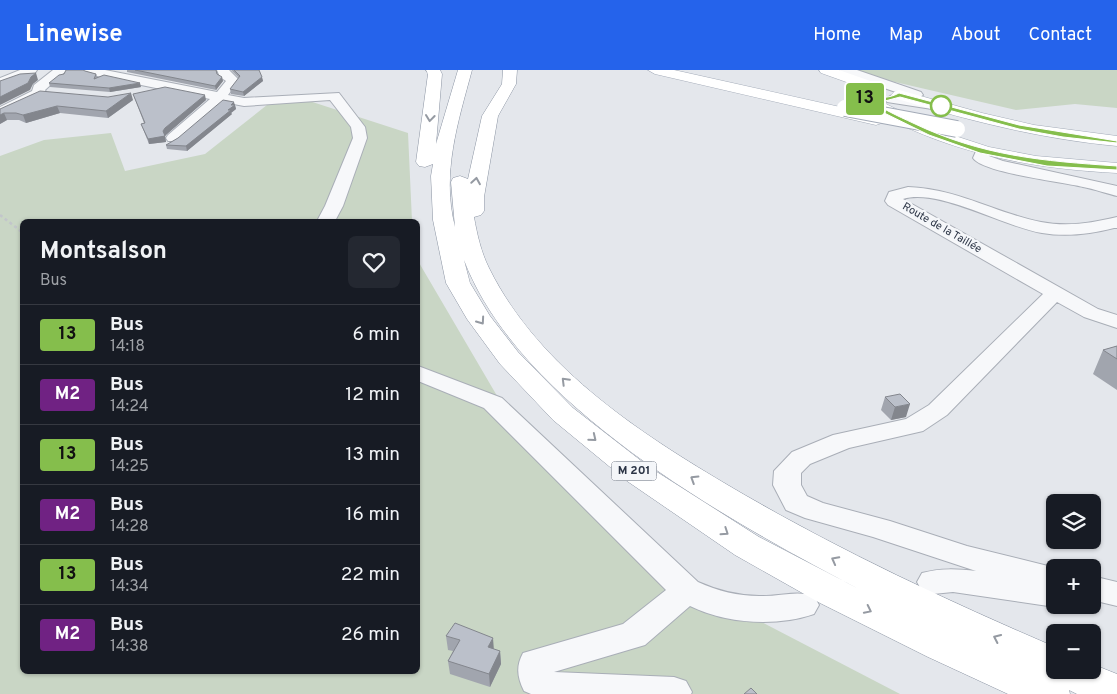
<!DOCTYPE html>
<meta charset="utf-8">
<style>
:root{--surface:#171b24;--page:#242831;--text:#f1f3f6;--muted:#9ea1a6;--line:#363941;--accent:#2563eb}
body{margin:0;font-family:Overpass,sans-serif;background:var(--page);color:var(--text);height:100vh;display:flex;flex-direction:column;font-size:19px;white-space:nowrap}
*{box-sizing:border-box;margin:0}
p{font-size:16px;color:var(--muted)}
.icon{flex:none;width:28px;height:28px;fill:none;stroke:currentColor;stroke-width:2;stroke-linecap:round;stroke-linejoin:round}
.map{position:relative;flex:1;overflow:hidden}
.sheet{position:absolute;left:20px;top:149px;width:400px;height:455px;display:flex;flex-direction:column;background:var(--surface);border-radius:8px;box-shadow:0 1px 4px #0004}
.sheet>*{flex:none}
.badge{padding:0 10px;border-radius:4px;font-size:18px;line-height:32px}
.tools{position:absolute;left:1046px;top:424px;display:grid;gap:10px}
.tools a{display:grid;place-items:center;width:55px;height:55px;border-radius:8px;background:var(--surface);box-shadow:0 1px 4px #0004;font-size:25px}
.map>.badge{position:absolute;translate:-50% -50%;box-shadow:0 0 0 2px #fff}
.round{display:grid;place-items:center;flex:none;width:52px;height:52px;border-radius:8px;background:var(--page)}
.summary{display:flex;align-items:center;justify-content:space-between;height:85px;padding:0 20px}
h1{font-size:24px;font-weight:700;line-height:38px}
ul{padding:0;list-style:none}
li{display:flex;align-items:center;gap:15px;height:60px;padding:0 20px;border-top:1px solid var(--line)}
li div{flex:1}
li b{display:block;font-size:19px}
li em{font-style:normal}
li .badge{min-width:55px;font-weight:700;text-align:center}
header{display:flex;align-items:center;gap:30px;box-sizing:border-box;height:70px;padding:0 25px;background:var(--accent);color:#fff}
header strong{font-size:24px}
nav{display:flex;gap:28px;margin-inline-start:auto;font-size:18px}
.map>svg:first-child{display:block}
.green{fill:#c9d6c5}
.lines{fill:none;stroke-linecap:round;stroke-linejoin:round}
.minor-casing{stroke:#a9aeb7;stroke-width:2}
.major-casing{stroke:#a3abb8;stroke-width:1}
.highway-casing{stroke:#8b94a3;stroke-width:1}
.path{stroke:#c2c5cb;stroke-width:2.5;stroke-dasharray:3 3;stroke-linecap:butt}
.minor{fill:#f7f8fa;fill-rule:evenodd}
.major{fill:#fff;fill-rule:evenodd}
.highway{fill:#fff;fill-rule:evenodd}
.major-bridge-casing{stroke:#a3abb8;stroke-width:18;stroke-linecap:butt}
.major-bridge{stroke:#fff;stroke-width:16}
.wall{fill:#a1a5ae}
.shaded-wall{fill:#83868d}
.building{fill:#bbc0ca;stroke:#83868d}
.oneway{stroke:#959aa2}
.line{fill:#85be4c;stroke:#fff}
.stop-dot{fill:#fff;stroke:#85be4c;stroke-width:2.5}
.labels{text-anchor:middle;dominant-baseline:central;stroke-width:4.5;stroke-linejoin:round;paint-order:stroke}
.far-street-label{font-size:11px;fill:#2b3445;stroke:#f4f6f9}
.shield{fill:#f4f6f9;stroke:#676e7b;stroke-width:1}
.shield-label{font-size:12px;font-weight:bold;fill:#2b3445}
</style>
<header>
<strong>Linewise</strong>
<nav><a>Home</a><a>Map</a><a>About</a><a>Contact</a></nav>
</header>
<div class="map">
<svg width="1117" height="624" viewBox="0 0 1117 624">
<rect width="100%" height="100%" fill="#e4e7ec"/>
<path class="green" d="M843,0H1117V38L1075,34L1016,40Z
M297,27L408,63L412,151H22V601H418V191L510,348L677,508L900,624H0V86L44,70L111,63L125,101L205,84L267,35Z"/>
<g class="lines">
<g class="minor-casing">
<path id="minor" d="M20,0H37L35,3L0,17V8Z
M53,0H67L45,20L46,22L45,25L0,46V37L32,21L34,15Z
M81,0H105L217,22L226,11L220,7L217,0H229L239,10L228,25L244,28L339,23L365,57L367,68L343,136L335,151H317L325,136L353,68L351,57L330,30L244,36L223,32L178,71H168L166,68L168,65L210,29L87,4Z
M839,0H857L921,22L923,25L917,29L937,32L939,35L932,39L887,32L885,29L892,25L913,28L841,3Z
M982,77L987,79L989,86L1003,91L1117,116V126C1105,123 1094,119 1083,117C1063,112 983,103 973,88L977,79Z
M908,117C959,119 995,143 1041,152C1067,157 1092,153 1117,147V158H1114C1091,164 1066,167 1042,163C1004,157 939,118 903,129L1098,239L1117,245V258L1084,247L1057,232L947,345L923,361L849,378L810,394L801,403V415L807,426L823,433L890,451L967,476L1056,498L1055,535H1062L1055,537L953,522L933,524L922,521L917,512L922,503C941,498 957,499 976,501L873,467L805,448L786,440L773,415L774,401L792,382L833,365L906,349L929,335L1043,224L888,135L885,131L889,122Z
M418,296L502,328L698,512C718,521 738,526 759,526C779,527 796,520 814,526L819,535L814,544C776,557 727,554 690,536L645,575L554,602L674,607L686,611L692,622L691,624H531L524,621C517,607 516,596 523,583L623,554L666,520L484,338L418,311Z
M1092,506L1117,512V536L1092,530Z"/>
</g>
<g class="major-casing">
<path id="major" d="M648,0H674L876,45L882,47L884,50L882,53L876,55L655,4Z
M819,0H839L876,13L878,16L876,19H866L821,3Z
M899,20L982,43L1034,55L1117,66V76C1040,69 967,50 894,28L891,25L894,22Z
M862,22L940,61L989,77L1036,86L1117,93V103C1038,99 964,86 893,51C880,45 862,39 854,27L857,24Z"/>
</g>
<g class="highway-casing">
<path id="highway" d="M426,0H440L442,4L436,74L458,0H472C458,52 441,104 455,157L451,112L453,108L460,106L468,109L482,46L502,14L503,0H517L516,14L498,46L484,127V141L481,145L474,147C477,164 481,182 489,198C540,301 647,368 743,424C843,482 948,531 1055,577V600H1092V594L1117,604V624H1077L1069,620L1070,624H1008L928,587L820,533L735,485L627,411L553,350L500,294L467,249L446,213L433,150L431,106L433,94L425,97L419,96L416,92L428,4ZM464,190C519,335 727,450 859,519L759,467L649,397L573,338L518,282L490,246L470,213Z"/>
</g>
<path class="path" d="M0,145L22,162"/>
<use href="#minor" class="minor"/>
<use href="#major" class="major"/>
<use href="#highway" class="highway"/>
<g class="major-bridge-casing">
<path id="major-bridge" d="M845,38L957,59"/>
</g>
<use href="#major-bridge" class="major-bridge"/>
</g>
<path class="wall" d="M127,0H216L217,4L223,11L216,20L127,2Z
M231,0H259L263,11L244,26L231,24L230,19L239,8Z
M85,1L96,4L98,8L141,17L110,22L50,17L49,13Z
M133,24L206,30L167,64L165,66L166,72L149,74L141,54L144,53Z
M133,30L108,48L60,43L26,53L19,50H7L0,54V39Z
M235,35L236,39L231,43L232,44L187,81L167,79L166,75Z
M1117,276V320L1093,304L1103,280Z
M885,327L906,347L891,350L881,340Z
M446,566L500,581L501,594L490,617L450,604L448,591L453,581L448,580Z"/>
<path class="shaded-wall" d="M36,3L38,10L33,14L30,20L0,35V27Z
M222,7L223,11L216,20L215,16Z
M262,7L263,11L244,26L243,22Z
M140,13L141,17L110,22L109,18Z
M131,23L133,30L108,48L106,41Z
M205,25L206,30L167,64L165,66L166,72L149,74L148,69L163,61L165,58Z
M234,32L236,39L231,43L232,44L187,81L186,76Z
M57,36L60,43L26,53L23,45Z
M4,43L7,50L0,54V45Z
M910,334L906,347L891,350L895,337Z
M493,568L494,581L488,577Z
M500,581L501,594L490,617L489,604Z"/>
<path class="building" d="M66,0H83L85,1L96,4L94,9L104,5L140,13L109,18L49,13L59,5L64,4Z
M135,0H216L217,4L222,7L215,16Z
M234,0H259L262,7L243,22L230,19L240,6Z
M36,3L31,7L28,13L0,27V11L20,4Z
M165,17L205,25L165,58L163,61L165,66L148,69L141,54L145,53L133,24Z
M40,21L108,27L131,23L106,41L57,36L23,45L16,43H4L0,45V39Z
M223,30L234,32L231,35H235L228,40H231L186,76L166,75L178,68Z
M1117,276V289L1103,280Z
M900,324L910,334L895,337L885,327Z
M455,553L493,568L488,577L500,581L489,604L448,591L460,570L446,566Z
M751,618L757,624H744Z"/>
<defs><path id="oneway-chevron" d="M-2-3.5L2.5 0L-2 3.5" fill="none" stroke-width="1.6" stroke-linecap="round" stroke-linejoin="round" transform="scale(1.25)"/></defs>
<g class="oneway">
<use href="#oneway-chevron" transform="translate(430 48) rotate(97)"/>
<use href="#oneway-chevron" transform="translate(476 111) rotate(-81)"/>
<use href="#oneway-chevron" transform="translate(481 251) rotate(55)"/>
<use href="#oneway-chevron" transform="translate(565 311) rotate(-135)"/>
<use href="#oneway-chevron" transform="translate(593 368) rotate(39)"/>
<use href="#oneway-chevron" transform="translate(694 409) rotate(-148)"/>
<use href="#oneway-chevron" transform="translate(725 462) rotate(34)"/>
<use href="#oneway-chevron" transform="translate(835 490) rotate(-152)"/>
<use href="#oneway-chevron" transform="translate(868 540) rotate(26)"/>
<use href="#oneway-chevron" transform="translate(997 568) rotate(-155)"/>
</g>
<path class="line" d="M899,23L1019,55L1117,71V73L1063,67L1019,59L900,27L885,31L869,29C882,39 898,46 913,53C982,86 1042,91 1117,96V100L1047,96L980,83L929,65L874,38L860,27L862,25C875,27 887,30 899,23Z"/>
<circle class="stop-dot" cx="941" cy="36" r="10"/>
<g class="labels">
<g class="far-street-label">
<text transform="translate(942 158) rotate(30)">Route de la Taillée</text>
</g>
<rect class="shield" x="611.5" y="391.5" width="45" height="19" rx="4"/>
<g class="shield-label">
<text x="634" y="401">M 201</text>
</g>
</g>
</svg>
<div class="tools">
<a><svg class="icon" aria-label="layers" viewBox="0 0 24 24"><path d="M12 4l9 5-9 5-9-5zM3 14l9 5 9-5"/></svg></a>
<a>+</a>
<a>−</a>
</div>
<b class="badge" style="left:865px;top:29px;background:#85be4c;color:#111">13</b>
<section class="sheet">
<div class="summary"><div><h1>Montsalson</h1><p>Bus</p></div><a class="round"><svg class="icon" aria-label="heart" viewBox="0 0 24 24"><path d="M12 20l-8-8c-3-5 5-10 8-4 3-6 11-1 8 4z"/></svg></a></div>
<ul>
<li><span class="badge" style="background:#85be4c;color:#111">13</span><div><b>Bus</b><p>14:18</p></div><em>6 min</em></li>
<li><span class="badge" style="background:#702283;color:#fff">M2</span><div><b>Bus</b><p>14:24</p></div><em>12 min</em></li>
<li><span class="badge" style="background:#85be4c;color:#111">13</span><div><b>Bus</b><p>14:25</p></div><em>13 min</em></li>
<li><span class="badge" style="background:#702283;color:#fff">M2</span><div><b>Bus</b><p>14:28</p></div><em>16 min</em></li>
<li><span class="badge" style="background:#85be4c;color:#111">13</span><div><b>Bus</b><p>14:34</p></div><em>22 min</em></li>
<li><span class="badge" style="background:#702283;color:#fff">M2</span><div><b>Bus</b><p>14:38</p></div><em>26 min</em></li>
</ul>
</section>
</div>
